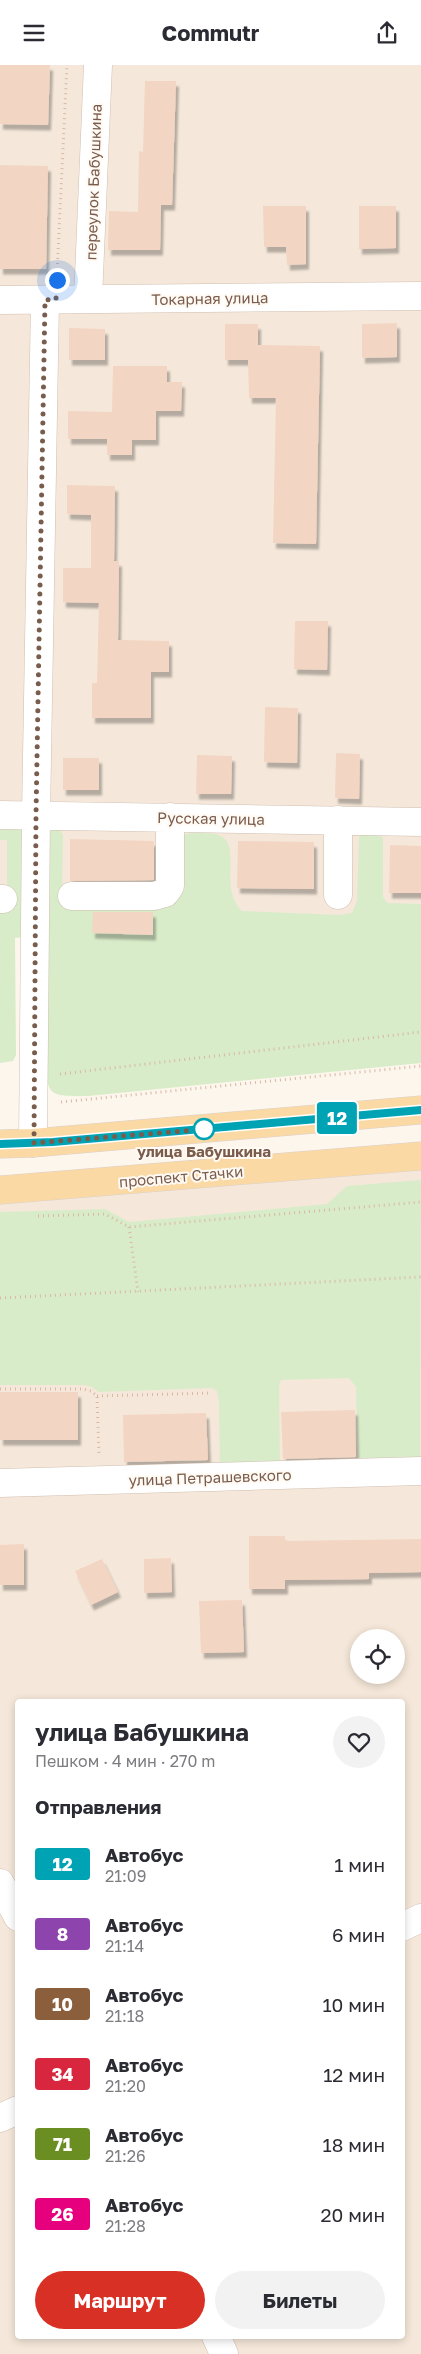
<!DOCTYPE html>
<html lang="ru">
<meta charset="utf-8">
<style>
:root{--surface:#fff;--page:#f2f2f3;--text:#2b2b33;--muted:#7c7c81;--accent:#d93025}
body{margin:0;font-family:"Golos Text",sans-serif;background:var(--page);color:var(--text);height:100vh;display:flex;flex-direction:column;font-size:19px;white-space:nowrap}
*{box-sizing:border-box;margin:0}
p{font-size:16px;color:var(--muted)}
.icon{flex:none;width:28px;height:28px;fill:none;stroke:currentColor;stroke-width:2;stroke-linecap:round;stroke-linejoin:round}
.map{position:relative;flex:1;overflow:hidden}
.side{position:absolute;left:15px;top:1634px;width:390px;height:640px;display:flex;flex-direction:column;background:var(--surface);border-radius:5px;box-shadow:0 2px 8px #0003}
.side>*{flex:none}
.badge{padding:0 10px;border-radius:4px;font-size:18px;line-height:32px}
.buttons{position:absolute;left:350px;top:1564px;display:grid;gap:10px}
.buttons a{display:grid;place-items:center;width:55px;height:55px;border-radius:50%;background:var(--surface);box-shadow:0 2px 8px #0003;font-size:25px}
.you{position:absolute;width:25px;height:25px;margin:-12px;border:4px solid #fff;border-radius:50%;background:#1a73e8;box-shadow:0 0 0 8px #1a73e833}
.map>.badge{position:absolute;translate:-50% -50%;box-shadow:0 0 0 2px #fff}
h2{padding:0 20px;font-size:19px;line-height:45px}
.round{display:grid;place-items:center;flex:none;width:52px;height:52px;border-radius:26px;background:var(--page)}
.head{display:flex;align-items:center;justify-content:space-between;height:85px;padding:0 20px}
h1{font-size:24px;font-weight:700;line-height:38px}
.primary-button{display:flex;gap:10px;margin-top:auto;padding:10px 20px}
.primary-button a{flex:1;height:58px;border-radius:30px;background:var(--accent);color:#fff;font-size:20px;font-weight:700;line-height:58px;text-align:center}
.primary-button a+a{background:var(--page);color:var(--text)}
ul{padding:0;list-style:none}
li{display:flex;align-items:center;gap:15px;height:70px;padding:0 20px}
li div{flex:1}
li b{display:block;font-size:19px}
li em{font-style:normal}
li .badge{min-width:55px;font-weight:700;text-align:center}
header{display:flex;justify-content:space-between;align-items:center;height:65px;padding:0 20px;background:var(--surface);font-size:22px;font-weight:700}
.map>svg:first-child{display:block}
.residential{fill:#f5e8da;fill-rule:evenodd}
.green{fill:#d8ecc9}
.building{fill:#f3d5c3;filter:url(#shadow)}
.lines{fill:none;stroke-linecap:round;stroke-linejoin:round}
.minor-casing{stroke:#d1beb0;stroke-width:29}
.major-casing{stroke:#dad1cd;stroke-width:29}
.path{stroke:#d9b8a5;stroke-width:3;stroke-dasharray:1 4;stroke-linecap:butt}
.minor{stroke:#fff;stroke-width:28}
.major{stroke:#fbd9a5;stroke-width:28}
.line-casing{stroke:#fff;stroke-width:11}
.line{stroke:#00a3b4;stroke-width:8}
.walk{stroke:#7a5c4d;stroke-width:5;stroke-dasharray:0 9}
.stop-dot{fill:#fff;stroke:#00a3b4;stroke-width:2.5}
.labels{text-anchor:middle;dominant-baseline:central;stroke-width:4;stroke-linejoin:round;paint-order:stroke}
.street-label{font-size:15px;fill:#7a5c4d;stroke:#fffaf3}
.stop-label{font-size:15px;font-weight:bold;fill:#7a5c4d;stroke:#fffaf3}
</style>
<header><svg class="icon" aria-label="menu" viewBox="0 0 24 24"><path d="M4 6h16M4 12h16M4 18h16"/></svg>Commutr<svg class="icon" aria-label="share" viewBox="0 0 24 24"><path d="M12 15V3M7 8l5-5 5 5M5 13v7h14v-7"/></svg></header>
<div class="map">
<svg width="421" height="2289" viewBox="0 0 421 2289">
<defs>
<filter id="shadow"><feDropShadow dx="3" dy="5.5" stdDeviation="1" flood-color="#0004"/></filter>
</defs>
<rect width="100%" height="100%" fill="#fdf6ec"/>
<path class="residential" d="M0,0H421V218L0,224Z
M421,244V743L46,736L57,247Z
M33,246L27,737L0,738V247Z
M54,763L421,769V875L53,873Z
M20,765L0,854V766Z
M421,1084V2289H0V1114ZM359,1572H396V1610H359ZM18,1636H402V2271H18Z"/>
<path class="green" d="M24,754L31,871L15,873L16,990L13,996L0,998V826H7V775H0V755Z
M51,765H60L63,770L62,827L162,838L183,770C191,767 198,767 207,768C251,769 214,819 242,846L340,850L352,848L357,836L359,772L364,767H377L383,773V832L388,838L421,839V998L88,1031C42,1032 49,1028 45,986L48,771Z
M421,1115L420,1400L358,1401L356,1322L349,1313L281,1315L279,1320L280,1404L220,1406L219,1337L217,1326L212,1323L99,1327L90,1321L82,1320H0V1147L105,1144L129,1157L327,1139L347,1121Z"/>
<path class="building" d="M0,0H50L48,60L0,59Z
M145,16H176L172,140H161L160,185H108L109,146L138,147L139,86L143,87Z
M0,100L48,101L46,204H0Z
M263,141H306V199L287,200L286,182H264Z
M359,141H396V183L359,184Z
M397,258V292L362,293V259Z
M225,259H258V280L320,281L316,479L273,478L276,333H249L248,295H225Z
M69,263L105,264V295H69Z
M113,301H167V317H182L181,346H156V375H132V390H107V374H68V346L112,347Z
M67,420L115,421L114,496H119L118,575L169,576V607H151V653H92V618H97L99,538L63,537V503H91V450L67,449Z
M295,556H328L327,605L294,604Z
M265,642L298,643L297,698L264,697Z
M336,688L360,689L359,734L335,733Z
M197,690L232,691L231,729H196Z
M63,693H99V725H63Z
M70,774L154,776V815L70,816Z
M238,776L314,777V824L237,823Z
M390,780L421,781V828H389Z
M93,847H153V870L92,868Z
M0,1327H78V1375H0Z
M355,1345L356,1392L283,1394L281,1347Z
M206,1348L208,1395L124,1397L123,1350Z
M249,1471H285V1476L421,1474V1507L369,1508V1514L285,1515V1524H249Z
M24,1479V1520H0V1480Z
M171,1493L172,1527L144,1528V1494Z
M102,1494L118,1527L91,1540L75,1506Z
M242,1535L244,1587L201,1588L199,1536Z"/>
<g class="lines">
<g class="minor-casing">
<path id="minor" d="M88,234L98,0
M0,235L421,231
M0,750L421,757
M338,830V755
M72,831H154L165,828L170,821V752
M0,834H3
M33,1078L36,750L45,235
M0,1418L421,1406
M0,1818L18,1852
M402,1862L421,1853
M0,2053L18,2045
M216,2271L224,2289"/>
</g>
<g class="major-casing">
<path id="major" d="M0,1079L33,1078L421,1045
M0,1125L421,1091"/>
</g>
<path class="path" d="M57,209L67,0
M60,1009L421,967
M61,1037L421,1001
M38,1151L105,1149L129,1162L421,1137
M129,1162L138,1227
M0,1233L421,1212
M0,1324H83L91,1326L97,1331L99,1390
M97,1331L212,1328"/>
<use href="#minor" class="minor"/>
<use href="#major" class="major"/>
</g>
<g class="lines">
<g class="line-casing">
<path id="line" d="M0,1079L53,1077L421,1045"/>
</g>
<use href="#line" class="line"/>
<path class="walk" d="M57,215L56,234L45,235L36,750L34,1078L209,1064H204"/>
</g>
<circle class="stop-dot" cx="204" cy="1064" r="10"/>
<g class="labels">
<g class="street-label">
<text transform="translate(93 117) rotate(-88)">переулок Бабушкина</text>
<text transform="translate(210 233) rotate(-1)">Токарная улица</text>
<text transform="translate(211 753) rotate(1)">Русская улица</text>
<text transform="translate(181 1111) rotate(-5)">проспект Стачки</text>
<text transform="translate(210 1412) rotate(-2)">улица Петрашевского</text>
</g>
<g class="stop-label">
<text x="204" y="1086">улица Бабушкина</text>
</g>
</g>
</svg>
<div class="buttons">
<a><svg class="icon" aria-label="locate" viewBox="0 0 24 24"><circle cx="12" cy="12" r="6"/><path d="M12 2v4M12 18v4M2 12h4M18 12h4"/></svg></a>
</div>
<div class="you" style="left:57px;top:215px"></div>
<b class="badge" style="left:337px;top:1053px;background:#00a3b4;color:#fff">12</b>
<section class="side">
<div class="head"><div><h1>улица Бабушкина</h1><p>Пешком · 4 мин · 270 m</p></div><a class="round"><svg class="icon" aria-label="heart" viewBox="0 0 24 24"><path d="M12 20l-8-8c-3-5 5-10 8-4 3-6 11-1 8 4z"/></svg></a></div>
<h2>Отправления</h2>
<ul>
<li><span class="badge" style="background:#00a3b4;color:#fff">12</span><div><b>Автобус</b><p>21:09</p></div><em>1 мин</em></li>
<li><span class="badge" style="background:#8e44ad;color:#fff">8</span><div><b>Автобус</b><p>21:14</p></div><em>6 мин</em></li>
<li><span class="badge" style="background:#8b5e3c;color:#fff">10</span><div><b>Автобус</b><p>21:18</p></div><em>10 мин</em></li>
<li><span class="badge" style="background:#d7263d;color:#fff">34</span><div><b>Автобус</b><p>21:20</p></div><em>12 мин</em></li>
<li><span class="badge" style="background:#6b8e23;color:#fff">71</span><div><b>Автобус</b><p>21:26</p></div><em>18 мин</em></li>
<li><span class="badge" style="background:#e6007e;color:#fff">26</span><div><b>Автобус</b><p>21:28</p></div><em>20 мин</em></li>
</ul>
<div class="primary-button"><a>Маршрут</a><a>Билеты</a></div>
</section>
</div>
